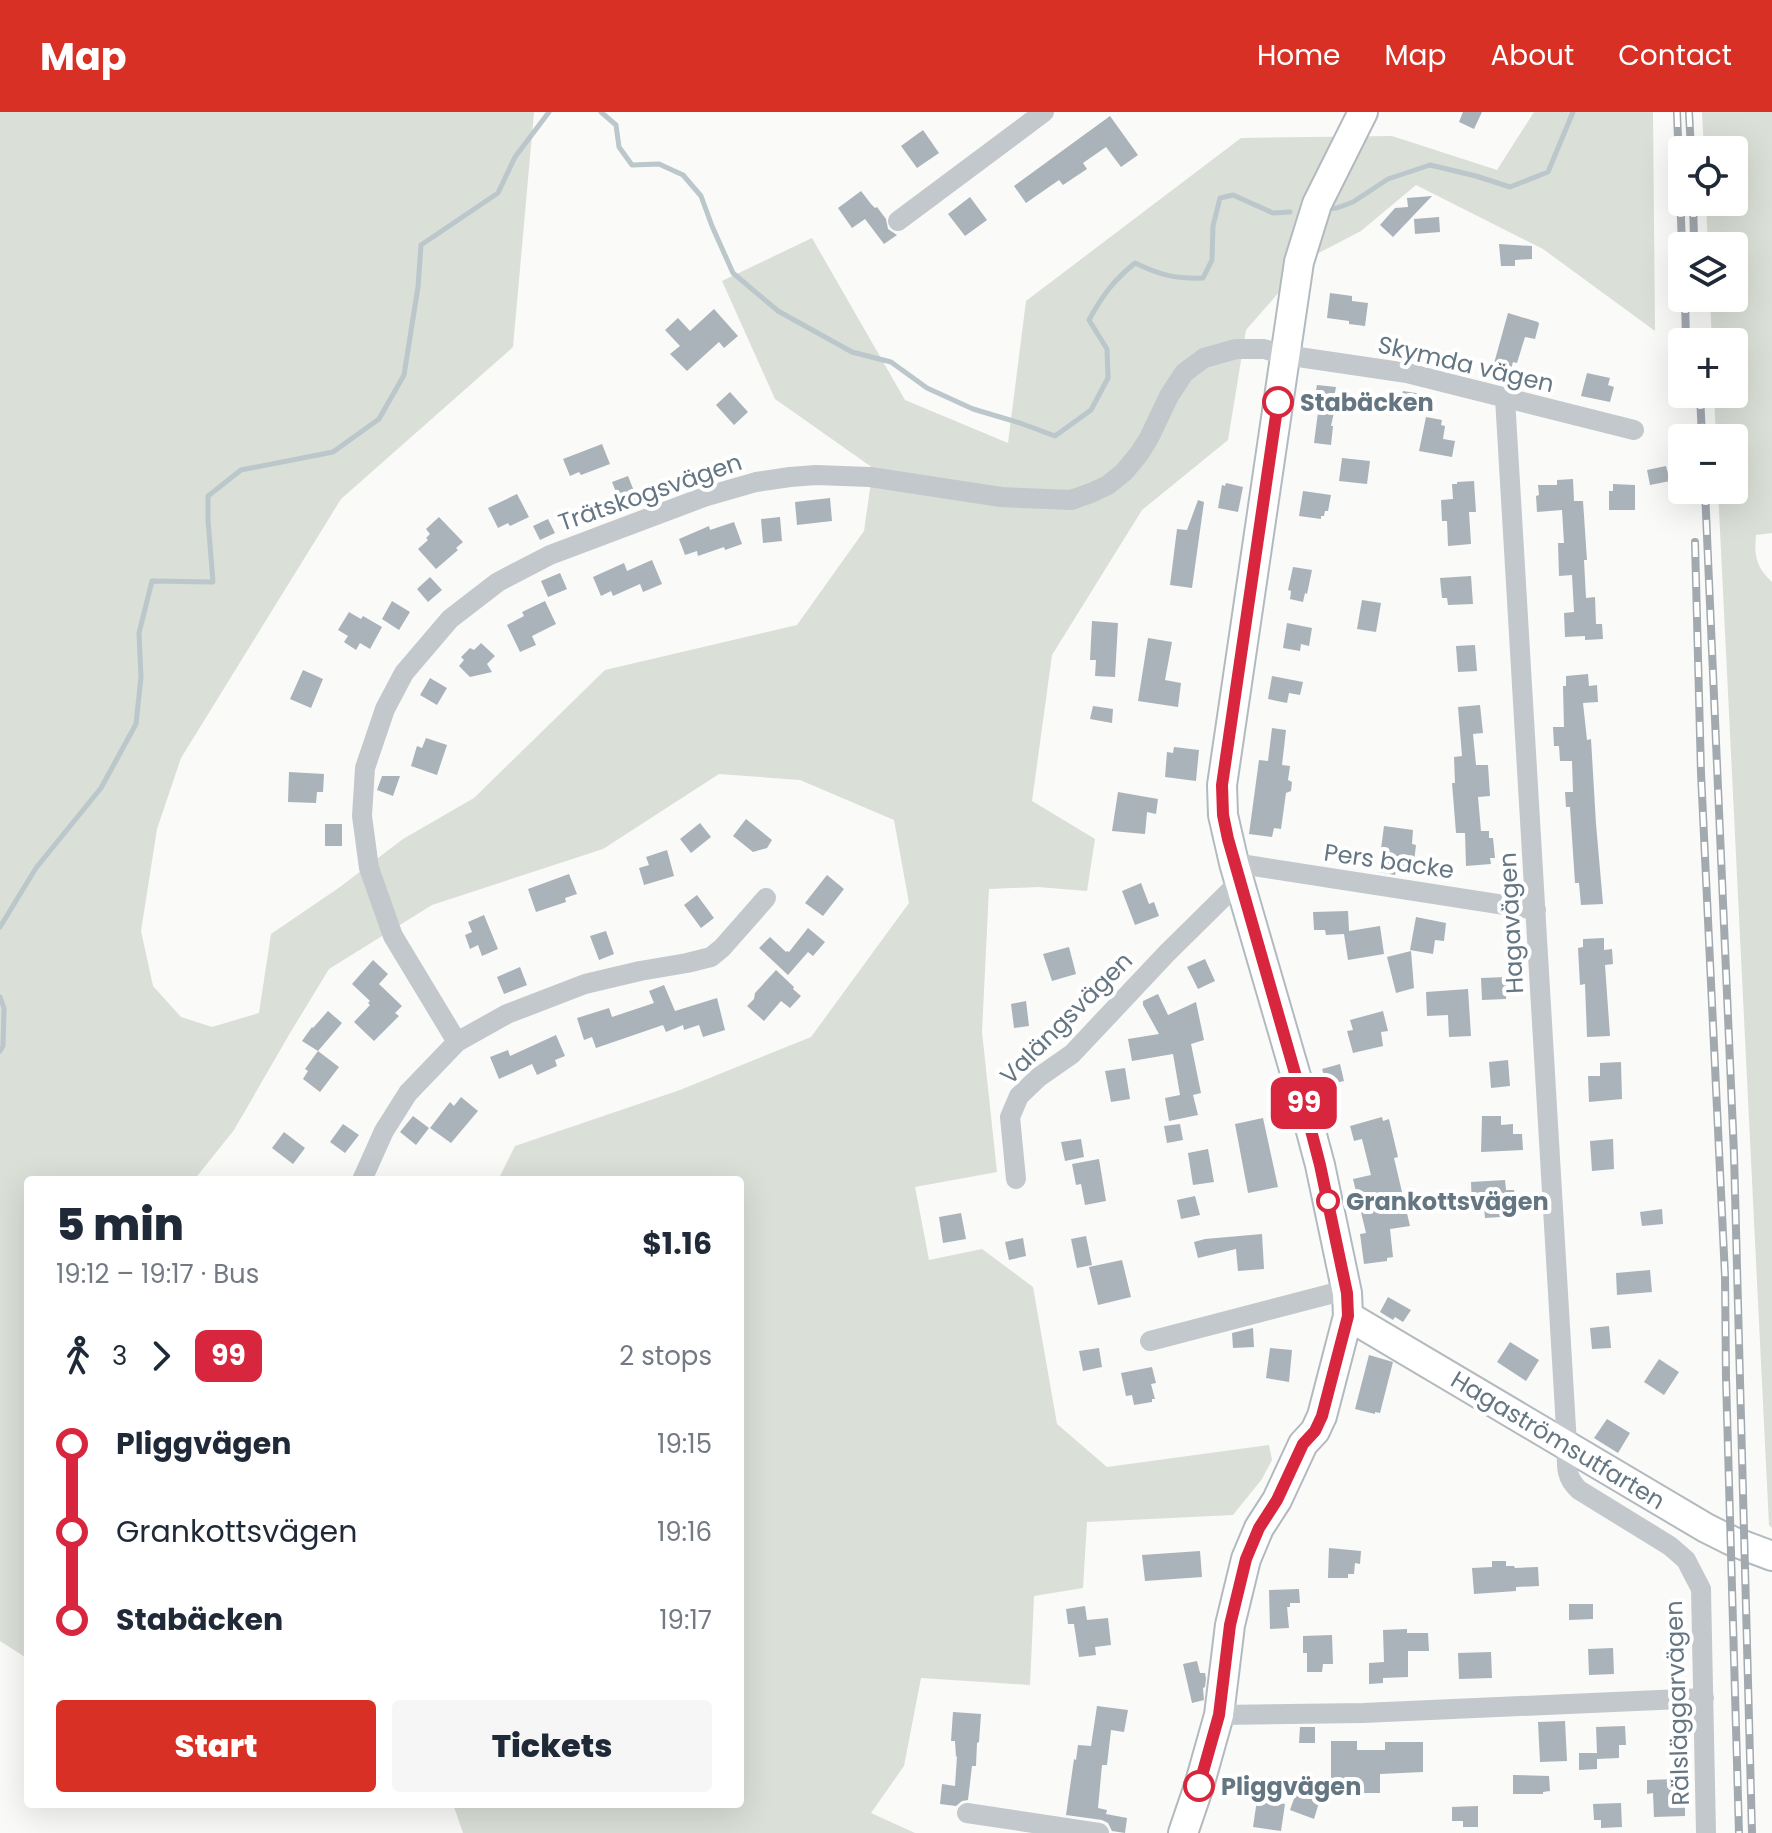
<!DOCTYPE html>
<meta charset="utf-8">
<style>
:root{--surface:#fff;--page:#f6f6f7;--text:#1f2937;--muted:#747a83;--accent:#d93025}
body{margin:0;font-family:Poppins,sans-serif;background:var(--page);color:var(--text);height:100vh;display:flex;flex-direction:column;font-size:30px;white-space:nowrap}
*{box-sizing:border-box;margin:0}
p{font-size:26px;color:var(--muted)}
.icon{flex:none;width:44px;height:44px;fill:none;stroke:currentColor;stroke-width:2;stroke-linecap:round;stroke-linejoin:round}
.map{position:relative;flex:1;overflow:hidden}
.panel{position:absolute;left:24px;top:1064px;width:720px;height:632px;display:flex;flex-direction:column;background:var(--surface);border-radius:8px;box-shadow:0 8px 32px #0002}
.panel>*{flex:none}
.badge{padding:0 16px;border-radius:12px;font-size:28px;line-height:52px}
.buttons{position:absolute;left:1668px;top:24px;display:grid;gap:16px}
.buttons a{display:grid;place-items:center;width:80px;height:80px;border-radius:8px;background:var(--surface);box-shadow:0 8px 32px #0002;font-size:40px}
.map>.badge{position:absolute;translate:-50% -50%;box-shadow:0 0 0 4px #fff}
.legs{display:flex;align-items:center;gap:12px;height:88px;padding:0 32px;font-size:26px}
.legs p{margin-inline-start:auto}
.head{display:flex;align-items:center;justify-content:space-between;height:136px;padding:0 32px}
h1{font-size:44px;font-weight:800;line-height:60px}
.action{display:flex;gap:16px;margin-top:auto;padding:16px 32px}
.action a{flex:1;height:92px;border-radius:8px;background:var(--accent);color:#fff;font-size:32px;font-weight:800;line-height:92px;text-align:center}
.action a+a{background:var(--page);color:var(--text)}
ul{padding:0 32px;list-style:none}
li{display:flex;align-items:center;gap:28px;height:88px;font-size:30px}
li i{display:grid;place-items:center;width:12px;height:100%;margin:0 10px;background:currentColor}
li i::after{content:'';width:20px;height:20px;margin:-10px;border:6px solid;border-radius:50%;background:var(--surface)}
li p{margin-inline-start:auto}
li:first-child i{background:linear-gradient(#0000 50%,currentColor 0)}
li:last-child i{background:linear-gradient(currentColor 50%,#0000 0)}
header{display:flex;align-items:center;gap:48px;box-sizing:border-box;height:112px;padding:0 40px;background:var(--accent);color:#fff}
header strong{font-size:38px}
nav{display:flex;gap:44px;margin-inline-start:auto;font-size:28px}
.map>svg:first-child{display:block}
.green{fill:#dadfd7}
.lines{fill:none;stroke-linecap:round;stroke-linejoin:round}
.stream{stroke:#bbc7cb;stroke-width:5}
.building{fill:#aab3b9}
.secondary-casing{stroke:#b3babf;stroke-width:32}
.street{stroke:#c3c8cc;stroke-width:20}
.secondary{stroke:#fff;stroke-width:28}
.rail-casing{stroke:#a2aab0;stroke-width:8}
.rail{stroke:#fff;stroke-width:5;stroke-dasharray:15;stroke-linecap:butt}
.line-1-casing{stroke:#fff;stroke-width:18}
.line-1{stroke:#d7263d;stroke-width:12}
.stop-1-dot{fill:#fff;stroke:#d7263d;stroke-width:4}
.labels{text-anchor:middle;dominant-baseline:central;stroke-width:8;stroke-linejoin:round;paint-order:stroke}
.street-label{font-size:24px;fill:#657683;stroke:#fff}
.stop-label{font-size:24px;font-weight:bold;fill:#657683;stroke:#fff;text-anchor:start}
</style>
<header>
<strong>Map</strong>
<nav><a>Home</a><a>Map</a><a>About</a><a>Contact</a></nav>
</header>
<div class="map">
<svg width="1772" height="1721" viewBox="0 0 1772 1721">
<rect width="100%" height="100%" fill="#fafaf8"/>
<path class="green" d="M0,0H534L513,235L341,387L181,646L157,717L141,819L153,874L181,905L212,915L259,901L271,822L340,775L403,727L474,686L605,558L797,513L864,419L873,356L775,287L722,169L812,126L905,288L1008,331L1026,189L1241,26L1392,24L1497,58L1534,0H1653L1655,219L1543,137L1416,73L1361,119L1309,146L1246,218L1228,328L1142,398L1052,543L1032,689L1095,727L1087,779L1038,775L989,777L982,920L997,1060L915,1075L929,1148L982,1137L1033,1175L1057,1312L1107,1355L1269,1333L1272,1348L1262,1367L1233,1403L1087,1410L1083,1476L1034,1484L1030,1573L921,1566L904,1654L871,1701L915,1721H463L453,1692H740V1068H498L515,1034L680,978L811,925L909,791L894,708L800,668L719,662L603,737L432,793L329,857L290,921L234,1018L194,1068H28V1547L0,1529Z
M1702,0H1772V421L1756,423C1754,444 1756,455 1772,470V1416L1769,1413L1718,378H1734V326H1716L1714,282H1734V230H1712L1710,186H1734V134H1708L1706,90H1734V38H1704Z"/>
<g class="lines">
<path class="stream" d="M601,0L616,13L619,35L632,53L659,52L683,63L701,84L712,114L733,161L778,199L852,240L891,250L927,276L973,297L1020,311L1055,324L1091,298L1108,266L1107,237L1089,208C1102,184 1113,169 1135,151C1160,163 1175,167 1203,166L1212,148L1213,114L1220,86L1233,83L1273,101L1290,100
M1326,97L1337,96L1353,90L1388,67L1430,53L1476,64L1510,75L1548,60L1573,0
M0,815L36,756L101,676L136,612L141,565L139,521L152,469L213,470L208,408V384L241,358L333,340L379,307L404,263L418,175L421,133L498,81L515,45L549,0
M0,885L4,896L3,934L0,939"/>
</g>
<path class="building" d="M1463,0H1482L1474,17L1459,10Z
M1110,4L1138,43L1121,55L1106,35L1083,51L1087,57L1063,73L1059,68L1026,91L1014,74Z
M923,18L939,41L917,56L901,34Z
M861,79L871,92L875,96L877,95L886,107L888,117L897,123L884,132L865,107L852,116L838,96Z
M1432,84L1393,125L1380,113L1395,96L1408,95L1407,86Z
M970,85L987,108L965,124L948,102Z
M1439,105L1440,120L1415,122L1414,107Z
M1499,132L1532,134V147L1515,148V154H1501Z
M1330,181L1352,184V189L1368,191L1365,214L1349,212V209L1327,206Z
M714,197L738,224L724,236L719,230L687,259L670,242L680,234L665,218L678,206L690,219Z
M1508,201L1538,210L1539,212L1535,227L1525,225L1517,251L1513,250L1510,260L1493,255Z
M1587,261L1610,266L1608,273L1614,275L1610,290L1581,284Z
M1317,273L1336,275L1333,291H1336L1331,314H1333L1331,333L1314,331L1318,300L1312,299Z
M1403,279L1428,283L1425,302L1399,298Z
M730,280L748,300L734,313L716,293Z
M1426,305L1442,308L1441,313L1445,314L1443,327L1455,329L1452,345L1419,339Z
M602,332L610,352L581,363L579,360L570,364L563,347Z
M1342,346L1370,349L1367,372L1339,369Z
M1666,354L1670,369L1650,373L1647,358Z
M628,364L638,389L622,395L612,370Z
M1573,367L1574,389H1583L1587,448H1584L1586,486L1595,485L1596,512H1602L1603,527L1585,528V524L1565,525L1564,501L1574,500L1572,463L1559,464L1558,431H1564L1562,398L1537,400L1536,384L1539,383L1538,373H1557V368Z
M1474,369L1476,400H1469L1471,432L1448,434L1447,409H1442L1441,388L1453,387L1452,372H1457V370Z
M1226,371L1243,375L1238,400L1218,396L1222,373L1225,374Z
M1613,372L1635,373V398H1609V379H1613Z
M1303,379L1331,383L1328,399H1325L1324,404H1321V407L1299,404Z
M517,382L529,405L510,414L508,411L498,416L488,396Z
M830,386L832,409L797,413L795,390Z
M1198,388L1204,390L1192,476L1170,473L1177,417L1187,418Z
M439,405L463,430L456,436L458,438L436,457L418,437L428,428L426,426L430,422L426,417Z
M780,405L782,429L763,431L761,407Z
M548,407L555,421L540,428L533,414Z
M734,410L742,432L725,438L724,435L698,444L697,439L685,443L679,427L709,414L710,418Z
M652,448L662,472L643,480L640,472L613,484L611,479L601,484L593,465L624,451L627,459Z
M1293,455L1312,458L1307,482L1305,481L1303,490L1290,487L1291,479L1288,478Z
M560,461L567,477L548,485L541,469Z
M1471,464L1473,492L1448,493L1447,486H1442L1440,466Z
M430,465L442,478L428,490L417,477Z
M1362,488L1381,491L1376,520L1357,517Z
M392,489L410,500L399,518L382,507Z
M545,489L556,512L532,524L536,533L520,540L507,513L524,504L522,500Z
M349,500L361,507L363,504L382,515L370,537L360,531L356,538L344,530L348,524L338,518Z
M1092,509L1118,511L1115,565L1095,564L1096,548H1090Z
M1287,511L1312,516L1309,534L1301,532L1300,539L1283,536Z
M1148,526L1172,530L1165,568L1181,571L1178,595L1138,589Z
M481,531L495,544L487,552L492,560L470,565L459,554L464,548L461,545L470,536L474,538Z
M1475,533L1477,559L1458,560L1456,534Z
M303,558L323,567L311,596L290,587Z
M1588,562L1589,574L1597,573L1598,590L1583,591L1587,628L1591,627L1596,712L1603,792L1581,793L1579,771H1575L1570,695H1566L1565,680H1573L1572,649H1560L1559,634H1554L1553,615H1564L1563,574H1566V564Z
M1272,564L1303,570L1300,583L1289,581L1287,591L1268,587Z
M430,566L447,576L437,593L420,583Z
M1480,593L1483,621L1473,622L1476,653H1488L1490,684L1478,685L1481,719H1489V726H1493L1495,746H1490L1491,752L1466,754L1465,721H1456L1452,671H1455L1454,645L1462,644L1458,595Z
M1093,594L1113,597L1112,611L1090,607Z
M1272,616L1286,618L1282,653L1290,654L1288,668L1292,670L1291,679L1286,681L1281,717L1274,716L1272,725L1249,722L1259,648L1268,649Z
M426,626L447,633L437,663L411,654L417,634L422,636Z
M1174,635L1199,638L1196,669L1165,665L1167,640L1173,641Z
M289,660L324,662L323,680H317L316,691L288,690Z
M382,664H400L393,684L377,678Z
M1118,680L1158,687L1156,702L1147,700L1145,722L1112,719Z
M746,707L772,728L767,736L753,740L733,724Z
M700,711L711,725L691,741L680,727Z
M325,712H342V734H325Z
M1384,714L1413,718L1412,732L1416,733L1414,750L1409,749L1408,755L1397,753L1395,763L1378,760Z
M667,738L674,764L644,773L639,756L649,753L646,745Z
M569,762L577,782L565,786L566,790L536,800L528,777Z
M827,763L844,777L823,804L805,791Z
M1141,771L1149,792L1154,790L1159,804L1135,813L1122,779Z
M697,783L714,806L701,816L684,793Z
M1348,799L1349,819L1380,814L1384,842L1348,848L1344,822L1326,823L1325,818H1314L1313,800Z
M484,803L498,837L482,844L478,833L470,837L465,823L472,820L468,810Z
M1416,805L1446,811L1444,829L1435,828L1433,842L1410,838Z
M808,816L825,830L813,844L808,840L788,863L759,836L770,825L786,840L787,839L789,840Z
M606,819L614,842L599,848L590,824Z
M1604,826V838L1612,837L1613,852L1605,853L1610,924L1587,925L1585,872L1580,873L1578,836L1583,835V827Z
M1069,835L1076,862L1052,869L1043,842Z
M1411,839L1414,876L1396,881L1387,845Z
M1205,847L1215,869L1198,877L1187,855Z
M373,848L388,862L379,872L402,894L395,901L399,904L374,929L354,910L370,893L368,891L370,889L352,872Z
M520,855L527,873L504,882L497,865Z
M776,858L794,875L793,877L801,884L790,896L781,889L764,909L747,894L754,887L755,881Z
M1506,865V887L1482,888L1481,866Z
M664,873L675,899L717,886L725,918L703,925L699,913L684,918L683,913L666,920L663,913L596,936L592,925L584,928L577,906L609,896L612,905L654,891L649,879Z
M1468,877L1471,924L1449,925L1448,903L1427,904L1426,880Z
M1158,882L1168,903L1196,890L1204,928L1191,932L1201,981L1193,983L1198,1003L1169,1009L1165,986L1180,983L1173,942L1132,949L1128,927L1159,922L1143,893V889Z
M1026,889L1029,914L1014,916L1011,892Z
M328,899L342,911L318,939L302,929L312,915L313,916Z
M1383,899L1388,919L1381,920L1383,934L1353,941L1347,919L1353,918L1350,908Z
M556,923L565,944L555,948L557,954L537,963L532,952L499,967L490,945L508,938L510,944Z
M318,939L339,955L320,980L303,967L308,959L305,957Z
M1508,948L1510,974L1491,976L1489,950Z
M1621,950L1622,987L1589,990L1588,964H1600V951Z
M1340,952L1344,969L1327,973L1322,957Z
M1125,956L1130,987L1111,990L1105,959Z
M461,985L478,999L451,1031L430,1016L450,990L454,994Z
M413,1004L429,1016L416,1033L400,1020Z
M1482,1004H1501V1013L1513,1012V1022H1522L1523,1038L1481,1040Z
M1382,1005L1383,1009L1389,1007L1398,1045L1394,1046L1410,1114L1390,1117L1393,1145L1387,1146V1149L1364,1152L1360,1122L1366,1121L1353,1067L1371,1063L1362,1027L1354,1029L1350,1014Z
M1263,1006L1278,1075L1248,1081L1235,1012Z
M343,1012L359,1023L345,1041L330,1030Z
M1180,1012L1183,1028L1167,1031L1164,1014Z
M284,1020L305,1036L293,1052L272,1036Z
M1081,1027L1084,1045L1065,1049L1061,1030Z
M1613,1027L1614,1057L1592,1059L1590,1029Z
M1208,1037L1214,1070L1193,1073L1188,1041Z
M1099,1047L1106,1089L1085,1093L1081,1072L1076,1073L1072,1052Z
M1505,1068L1506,1078H1514L1515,1085L1517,1084L1518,1104L1485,1106L1484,1095L1472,1096L1471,1070Z
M1195,1084L1200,1103L1181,1107L1177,1088Z
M1662,1097L1663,1112L1642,1114L1640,1100Z
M961,1101L966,1127L943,1131L939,1105Z
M1262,1122L1264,1157L1238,1159L1236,1137L1198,1146L1194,1130L1205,1127Z
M1086,1124L1092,1153L1077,1156L1071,1127Z
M1023,1126L1026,1144L1009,1148L1005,1130Z
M1122,1148L1131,1185L1098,1193L1089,1155Z
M1650,1158L1652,1180L1617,1183L1616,1161Z
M1388,1185L1411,1198L1403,1210L1395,1205L1393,1208L1380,1200Z
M1609,1214L1611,1236L1592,1237L1590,1216Z
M1253,1216L1254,1235L1233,1236L1232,1221Z
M1510,1230L1539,1248L1526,1269L1497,1250Z
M1099,1236L1102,1255L1083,1259L1079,1239Z
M1270,1236L1292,1238L1289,1270L1266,1266Z
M1369,1243L1393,1250L1380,1301L1375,1300V1302L1355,1297Z
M1659,1247L1679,1260L1664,1283L1644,1270Z
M1152,1255L1156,1271L1151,1272L1155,1287H1152V1290L1134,1293L1132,1283L1126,1284L1121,1261Z
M1607,1307L1630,1321L1618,1341L1594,1326Z
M1329,1436L1361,1439L1360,1452L1355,1451L1354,1462H1348V1466H1328Z
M1200,1439L1202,1465L1145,1469L1142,1443Z
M1492,1449H1506V1454H1514L1515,1456L1538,1455L1539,1474L1516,1475V1479L1474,1482L1472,1456L1492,1455Z
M1299,1477L1300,1491H1290V1495H1287L1289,1516L1270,1517L1269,1478Z
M1569,1492H1593V1507L1569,1508Z
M1085,1494L1087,1508L1108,1506L1111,1533L1095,1535L1096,1543L1079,1545L1074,1512H1068L1066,1497Z
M1407,1517V1521H1428L1429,1539H1408V1565L1383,1566V1571L1369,1572V1551L1384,1550L1383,1518Z
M1332,1523L1333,1552H1323L1322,1560H1307V1541H1303V1524Z
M1613,1536L1614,1562L1589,1563L1588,1537Z
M1491,1540L1492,1566L1459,1567L1458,1541Z
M1197,1549L1200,1561H1205L1206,1567L1205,1575L1203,1576L1204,1588L1192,1591L1183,1552Z
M1097,1594L1128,1598L1124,1620L1111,1618L1107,1653H1102L1098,1696L1107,1698L1106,1702L1127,1706L1125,1721L1112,1719L1108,1711L1102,1708L1066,1703L1074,1647L1076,1648L1078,1633L1091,1634Z
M953,1600L981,1602L979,1630L977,1631L976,1654H972L968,1688L962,1689L956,1694L940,1692L942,1672L955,1674L957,1644L956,1645L955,1629H951Z
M1565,1609L1567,1649L1540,1650L1538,1610Z
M1625,1614L1626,1633H1619V1646L1597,1647V1657L1579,1658V1641H1597L1596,1615Z
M1300,1615H1315V1631H1299Z
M1331,1629H1357V1638H1385V1630H1423V1660L1380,1662V1681H1352V1685L1321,1684L1314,1707L1290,1698L1298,1675L1321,1676L1320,1669H1331Z
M1513,1663L1549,1664L1550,1679L1543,1680V1682H1513Z
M1676,1667L1677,1690H1685V1704L1654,1705L1653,1681L1647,1682V1668Z
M1257,1688L1285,1692L1281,1719L1253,1715Z
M1621,1691L1622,1715L1601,1716V1708H1594L1593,1692Z
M1478,1694V1715H1463V1709H1452V1695Z"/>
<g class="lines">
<g class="secondary-casing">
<path id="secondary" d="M1348,1204L1706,1416L1732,1429L1772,1444
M1183,1721L1199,1674L1219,1603L1230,1513L1246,1447L1259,1416L1277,1388L1303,1332L1315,1319L1322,1304L1348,1204L1347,1181L1320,1053L1300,978L1234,751L1223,703L1222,673L1299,150L1317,92L1363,0"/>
</g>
<path class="street" d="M898,109L1044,0
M1505,286L1567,1333C1567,1352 1564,1364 1579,1378L1670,1434L1686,1448L1701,1477L1706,1721
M1234,751L1536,798
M457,930L393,824L369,756L362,704L365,656L385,597L404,561L450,507L498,470L550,443L704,385L756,370L790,365L816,363L870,365L1001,385L1071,388L1091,381L1108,373L1124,360L1139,342L1149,326L1169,284L1184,261L1204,246L1236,237H1264L1285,243L1407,261L1634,318
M1016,1067L1010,1005L1019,984L1039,965L1072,942L1167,841L1239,770
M362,1068L384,1019L408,981L457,930L507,902L585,872L640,859L687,851L711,845L722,836L766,786
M1150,1229L1334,1181H1347
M1219,1603L1363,1601L1704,1586
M967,1701L1099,1721"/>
<use href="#secondary" class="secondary"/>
<g class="rail-casing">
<path id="rail" d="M1677,0L1682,134
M1689,0L1691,38
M1693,90L1694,126
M1685,186L1686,230
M1700,282L1702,326
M1705,378L1734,1042L1752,1721
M1695,430L1701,661L1725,1164L1726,1266L1739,1721"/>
</g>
<use href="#rail" class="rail"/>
</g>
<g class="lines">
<g class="line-1-casing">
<path id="line-1" d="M1199,1674L1219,1603L1230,1513L1246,1447L1259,1416L1277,1388L1303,1332L1315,1319L1322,1304L1348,1204L1347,1181L1320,1053L1307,1003L1228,727L1223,703L1222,673L1278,290"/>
</g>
<use href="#line-1" class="line-1"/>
</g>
<g class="stop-1-dot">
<circle cx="1278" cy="290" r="14"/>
<circle cx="1328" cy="1089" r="10"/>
<circle cx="1199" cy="1674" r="14"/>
</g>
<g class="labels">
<g class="street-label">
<text transform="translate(1466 252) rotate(13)">Skymda vägen</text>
<text transform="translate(650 380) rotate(-19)">Trätskogsvägen</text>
<text transform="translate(1389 749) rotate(8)">Pers backe</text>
<text transform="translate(1511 811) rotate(-93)">Hagavägen</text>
<text transform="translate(1066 906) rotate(-45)">Valängsvägen</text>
<text transform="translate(1558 1328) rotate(31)">Hagaströmsutfarten</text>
<text transform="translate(1677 1591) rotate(-92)">Rälsläggarvägen</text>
</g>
<g class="stop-label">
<text x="1300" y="290">Stabäcken</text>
<text x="1346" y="1089">Grankottsvägen</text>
<text x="1221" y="1674">Pliggvägen</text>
</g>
</g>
</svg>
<div class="buttons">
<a><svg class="icon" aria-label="locate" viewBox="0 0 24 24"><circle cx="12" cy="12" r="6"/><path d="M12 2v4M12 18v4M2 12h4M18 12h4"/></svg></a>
<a><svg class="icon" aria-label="layers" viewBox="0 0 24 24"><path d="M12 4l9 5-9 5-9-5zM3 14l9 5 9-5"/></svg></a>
<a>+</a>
<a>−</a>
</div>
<b class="badge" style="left:1304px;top:991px;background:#d7263d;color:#fff">99</b>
<section class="panel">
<div class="head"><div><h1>5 min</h1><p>19:12 – 19:17 · Bus</p></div><b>$1.16</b></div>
<div class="legs"><svg class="icon" aria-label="walk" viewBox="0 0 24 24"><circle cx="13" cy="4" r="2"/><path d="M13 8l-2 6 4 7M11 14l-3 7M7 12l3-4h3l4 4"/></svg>3<svg class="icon" aria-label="forward" viewBox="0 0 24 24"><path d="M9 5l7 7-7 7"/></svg><b class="badge" style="background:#d7263d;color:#fff">99</b><p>2 stops</p></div>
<ul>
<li><i style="color:#d7263d"></i><b>Pliggvägen</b><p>19:15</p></li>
<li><i style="color:#d7263d"></i><span>Grankottsvägen</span><p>19:16</p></li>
<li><i style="color:#d7263d"></i><b>Stabäcken</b><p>19:17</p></li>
</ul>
<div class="action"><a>Start</a><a>Tickets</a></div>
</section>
</div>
